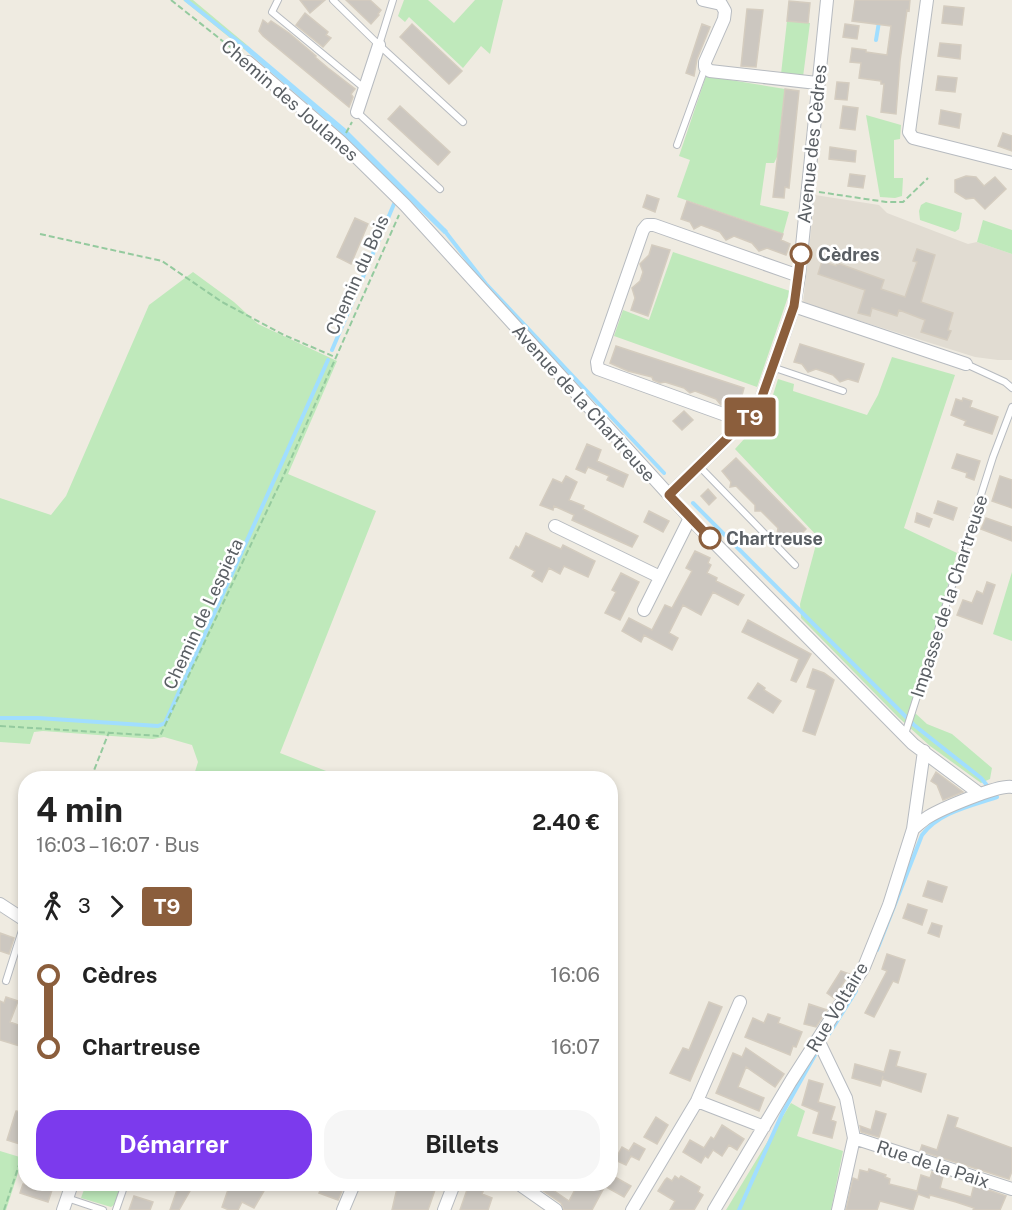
<!DOCTYPE html>
<html lang="fr">
<meta charset="utf-8">
<style>
:root{--surface:#fff;--page:#f6f6f6;--text:#222;--muted:#767676;--accent:#7c3aed}
body{margin:0;font-family:"Public Sans",sans-serif;background:var(--page);color:var(--text);height:100vh;display:flex;flex-direction:column;font-size:22px;white-space:nowrap}
*{box-sizing:border-box;margin:0}
p{font-size:20px;color:var(--muted)}
.icon{flex:none;width:33px;height:33px;fill:none;stroke:currentColor;stroke-width:2;stroke-linecap:round;stroke-linejoin:round}
.map{position:relative;flex:1;overflow:hidden}
.side{position:absolute;left:18px;top:771px;width:600px;height:420px;display:flex;flex-direction:column;background:var(--surface);border-radius:24px;box-shadow:0 3px 9px #0003}
.side>*{flex:none}
.badge{padding:0 12px;border-radius:4px;font-size:21px;line-height:39px}
.map>.badge{position:absolute;translate:-50% -50%;box-shadow:0 0 0 3px #fff}
.legs{display:flex;align-items:center;gap:9px;height:66px;padding:0 18px;font-size:20px}
.legs p{margin-inline-start:auto}
.head{display:flex;align-items:center;justify-content:space-between;height:102px;padding:0 18px}
h1{font-size:33px;font-weight:700;line-height:45px}
.button{display:flex;gap:12px;margin-top:auto;padding:12px 18px}
.button a{flex:1;height:69px;border-radius:24px;background:var(--accent);color:#fff;font-size:24px;font-weight:700;line-height:69px;text-align:center}
.button a+a{background:var(--page);color:var(--text)}
ul{padding:0 18px;list-style:none}
li{display:flex;align-items:center;gap:21px;height:72px;font-size:22px}
li i{display:grid;place-items:center;width:9px;height:100%;margin:0 8px;background:currentColor}
li i::after{content:'';width:15px;height:15px;margin:-8px;border:4px solid;border-radius:50%;background:var(--surface)}
li p{margin-inline-start:auto}
li:first-child i{background:linear-gradient(#0000 50%,currentColor 0)}
li:last-child i{background:linear-gradient(currentColor 50%,#0000 0)}
.map>svg:first-child{display:block}
.education{fill:#e1dcd2}
.green{fill:#bfe9bb}
.water{fill:#a1deff}
.lines{fill:none;stroke-linecap:round;stroke-linejoin:round}
.stream{stroke:#a1deff;stroke-width:4}
.building{fill:#ccc7c0;stroke:#d4ccbf;stroke-width:1.5}
.lane-casing{stroke:#b7bbc0;stroke-width:8}
.street-casing{stroke:#b7bbc0;stroke-width:14}
.path{stroke:#94ca9e;stroke-width:2;stroke-dasharray:6 3;stroke-linecap:butt}
.lane{stroke:#fff;stroke-width:6}
.street{stroke:#fff;stroke-width:12}
.line-1-casing{stroke:#fff;stroke-width:14}
.line-1{stroke:#8b5e3c;stroke-width:9}
.stop-1-dot{fill:#fff;stroke:#8b5e3c;stroke-width:3}
.labels{text-anchor:middle;dominant-baseline:central;stroke-width:5;stroke-linejoin:round;paint-order:stroke}
.street-label{font-size:18px;fill:#5a5f64;stroke:#fff}
.stop-label{font-size:18px;font-weight:bold;fill:#5a5f64;stroke:#fff;text-anchor:start}
</style>
<div class="map">
<svg width="1012" height="1210" viewBox="0 0 1012 1210">
<rect width="100%" height="100%" fill="#efebe1"/>
<path class="education" d="M815,195L879,205L887,213L968,244L977,242L1012,254V360H998L975,357L803,303Z"/>
<path class="green" d="M183,0H193L247,45L245,50Z
M404,0H428L454,23L475,0H503L490,54L481,46L463,68L409,17L405,22L398,16Z
M787,21L810,23L803,77L781,74Z
M706,76L785,89L777,157L774,163H766L760,205L789,212L783,234L677,197L690,160L679,156Z
M866,115L901,125L900,139L894,140V178H903L902,196L895,198L880,197Z
M926,202L962,213L959,229L955,232L920,220L919,211L921,205Z
M983,220L1012,230V254L977,242Z
M673,252L790,291L757,387L614,336L623,310L649,320Z
M193,272L234,302L258,324L337,361L288,474L376,511L280,753L344,778H193L198,762L192,745L164,737L153,739L43,731L34,732L30,744L0,742V498L51,515L66,496L149,305Z
M892,357L955,375L904,528L957,553L940,613L948,616L915,713L927,724L952,734L992,768L990,779L981,783L930,746L898,717L801,618L800,604L818,537L735,449L767,414L778,379L794,384L793,391L867,415L878,395Z
M1012,572V641L993,634Z
M791,1103L805,1111L797,1136L843,1151L831,1210H726Z
M0,1151L23,1158L6,1210H0Z
M86,1184H122L115,1204L111,1207L81,1198Z"/>
<path class="water" d="M247,45L346,129L448,231L444,234L340,132L245,50Z"/>
<g class="lines">
<path class="stream" d="M186,0L249,50
M876,40L879,22
M444,230L486,284L664,473
M332,350L394,204
M693,503L914,725L981,778L990,789
M0,718H38L158,726L165,723L328,360
M877,950L922,835C939,812 971,806 997,797
M829,1034L856,991
M739,1210L782,1114L815,1055"/>
</g>
<path class="building" d="M300,0H325L310,13Z
M346,0H370L381,10L378,14L379,15L371,24Z
M855,0H910L909,11L907,10L900,61L896,114L881,112L884,84H881V81L859,78L861,63L850,62L852,48L866,50V52L887,55L891,26L852,21Z
M789,1L810,3L808,23L787,21Z
M944,6L964,8L962,25L942,23Z
M747,9L763,10L756,67L741,66Z
M305,13L328,32L326,35L331,38L323,47L296,25Z
M263,20L268,24L271,21L289,33L316,56L315,57L328,68L355,89L351,94L353,97L349,107L263,36L259,31Z
M412,24L462,71L449,84L400,37Z
M702,24L710,27L697,59L694,76L686,73Z
M845,24L859,26L857,39L843,37Z
M940,43L961,45L960,59L938,56Z
M938,76L957,78L955,92L936,90Z
M837,82L849,83L847,100L835,99Z
M785,89L799,91L789,188L785,187L784,198L773,197Z
M400,106L450,152L438,165L388,119Z
M843,106L858,108L855,130L840,128Z
M941,110L961,114L959,128L939,124Z
M1003,133L1012,136V151L998,146Z
M830,147L856,151L855,162L829,159Z
M850,174L865,176L863,188L848,186Z
M966,176L976,177L984,186L995,177L1006,189L985,209L974,198L966,199L955,192V180Z
M647,195L659,199L655,212L643,207Z
M687,201L783,234L781,240L790,244L786,255L767,248L759,251L752,243L734,236L726,240L720,232L701,225L694,229L690,222L681,219Z
M355,218L368,224L351,264L337,257Z
M652,245L670,250L648,316L631,310L635,298L632,288L640,281L643,272L640,264L649,255Z
M917,249L935,255L921,302L953,313L948,330L951,331L947,340L921,332L925,320L899,310L897,316L872,308L870,316L858,313L865,290L818,274L822,261L836,266L837,263L884,280L881,289L905,297L917,262L913,261Z
M800,344L864,364L858,382L848,379L840,382L833,375L816,369L808,372L802,364L794,362Z
M616,346L744,388L739,406L727,402L721,405L716,399L695,391L690,393L684,388L665,382L660,383L653,380L652,377L628,371L610,363Z
M963,398L972,401L970,407L998,417L992,434L964,425L966,421L951,415L956,399L962,401Z
M684,411L693,420L682,430L673,421Z
M587,444L601,450L597,461L628,475L623,487L607,480L609,476L588,467L585,473L576,469Z
M957,454L980,461L974,480L966,477L967,473L952,468Z
M736,458L806,529L792,543L787,537L777,534L778,528L761,511H755V505L736,486L730,487L731,482L722,471Z
M566,476L577,482L569,500L584,506L583,509L638,536L632,547L572,520L574,515L554,506L553,510L540,505L553,479L562,483Z
M1000,476L1012,480V508L992,501Z
M708,489L716,498L709,505L701,496Z
M938,501L957,508L953,520L934,513Z
M649,511L669,521L663,532L644,522Z
M917,513L932,519L929,527L915,522Z
M986,518L1012,527V541L981,529Z
M526,533L561,549L563,545L595,561L588,577L564,566L560,574L549,568L542,582L532,576L535,571L510,558L516,546L519,548Z
M695,551L710,558L708,563L711,565L707,573L717,578L716,581L744,595L738,605L713,592L701,615L683,605L669,633L678,638L672,650L644,635L641,642L622,631L629,618L652,630L665,605L672,608L692,571L686,568Z
M621,573L639,582L620,620L605,613L616,592L612,590Z
M987,582L995,585L982,624L957,615L963,600L972,603L977,591L983,594Z
M748,620L811,654L796,682L791,680L799,659L742,632Z
M813,669L824,673L834,680L815,735L803,731L816,690L807,687Z
M758,683L765,688L764,690L781,701L773,713L748,698Z
M936,772L963,792L943,800L937,785L931,781Z
M928,881L947,887L942,902L923,896Z
M908,904L927,910L922,925L903,918Z
M932,923L942,926L939,937L928,933Z
M0,933L14,938L9,954L0,951Z
M887,954L905,960L898,983L893,981L874,1017L865,1013L887,971L882,969Z
M841,971L849,974L834,998L827,993Z
M6,997L18,1001L10,1022L24,1027L26,1048L0,1040V1001L4,1003Z
M709,1002L722,1007L690,1081L670,1073L683,1048L689,1050Z
M809,1004L827,1010L816,1027L804,1024Z
M768,1014L780,1018L778,1023L802,1032L796,1047L793,1046L790,1055L745,1037L753,1018L764,1023Z
M746,1048L784,1074L775,1087L746,1067L738,1087L764,1098L759,1111L716,1093L733,1053L742,1057Z
M890,1050L900,1052L896,1066L926,1074L921,1092L882,1079L883,1076L880,1086L852,1078L855,1064L884,1072Z
M809,1080L823,1084L818,1102L835,1107L831,1120L836,1122L832,1138L813,1133L819,1112L802,1105Z
M16,1111L26,1113V1146L7,1140Z
M876,1111L886,1114L879,1137L861,1132L860,1126L871,1130Z
M948,1115L958,1118L955,1127L1012,1148V1171L1009,1179L920,1151L922,1145L937,1150Z
M656,1117L668,1125L657,1144L644,1137Z
M722,1125L744,1139L737,1150L729,1145L722,1156L713,1150L708,1158L705,1156L701,1163L683,1152L690,1140L704,1148L711,1137L714,1139Z
M634,1143L645,1149L639,1160L631,1156L626,1165L615,1160L622,1147L629,1151Z
M869,1169L886,1175L885,1177L890,1179L889,1184L917,1191L921,1175L930,1178L932,1172L943,1176L940,1188L971,1197L974,1185L1006,1196L1000,1210H973L974,1208L956,1202L930,1195L929,1198L918,1194L913,1210L880,1201L877,1210H846L853,1178L858,1180L860,1170L868,1172Z
M613,1176L631,1186L624,1197L606,1187L610,1184Z
M675,1176L679,1179L681,1176L700,1187L698,1192L703,1195L694,1210H670L675,1201L658,1191L665,1180L667,1178L672,1181Z
M23,1184H35L52,1190L48,1202L20,1193Z
M179,1184H194L179,1210H170Z
M230,1184H268L254,1208L242,1202L238,1210H229L222,1207Z
M323,1184L342,1191L338,1200L319,1193Z
M398,1184H418L435,1190L428,1210H392Z
M469,1184H486L482,1194L492,1198L488,1210H460Z
M533,1184H544L569,1201L578,1184H606L592,1210H564L561,1203Z
M134,1196L153,1202L150,1210H129Z"/>
<g class="lines">
<g class="lane-casing">
<path id="lane" d="M278,0L272,12L364,88
M333,0L379,45
M393,0L379,45L463,122
M357,112L440,189
M677,145L705,68
M966,364L1005,382L1012,388
M772,367L843,391
M699,466L795,565
M905,734L993,457L1012,407
M6,981L25,921
M67,1198L103,1210
M116,1210L125,1184"/>
</g>
<g class="street-casing">
<path id="street" d="M703,0L721,4L725,11L724,19L705,62V67L710,71L817,83
M927,0L909,132L913,138L1012,163
M248,62L340,141L405,205L690,518L913,744L980,794
M357,112L379,45
M794,306L966,364
M745,422L598,369L597,362L643,230L647,225H654L799,276
M669,495L758,408L794,306L799,276L827,0
M555,526L660,577
M644,610L690,518
M913,829C918,825 923,820 928,817C941,809 999,784 1012,787
M0,904L26,921
M818,1040L846,1098L854,1138L838,1210
M697,1101L764,1127
M854,1138L1012,1189
M519,1184L556,1210
M63,1210L72,1184
M343,1210L354,1184
M444,1210L454,1184
M632,1210L697,1101L740,1002
M714,1210L791,1081L864,967L889,905L913,829L924,751"/>
</g>
<path class="path" d="M171,0L239,54
M346,133L352,122
M819,192L886,202H903L928,178
M40,234L162,261L222,302L284,335L335,357
M0,726L160,736L282,479L399,215
M91,778L109,732
M4,1210L26,1144"/>
<use href="#lane" class="lane"/>
<use href="#street" class="street"/>
</g>
<g class="lines">
<g class="line-1-casing">
<path id="line-1" d="M710,538L669,495L758,408L794,306L801,254"/>
</g>
<use href="#line-1" class="line-1"/>
</g>
<g class="stop-1-dot">
<circle cx="801" cy="254" r="10"/>
<circle cx="710" cy="538" r="10"/>
</g>
<g class="labels">
<g class="street-label">
<text transform="translate(290 100) rotate(41)">Chemin des Joulanes</text>
<text transform="translate(812 144) rotate(-84)">Avenue des Cèdres</text>
<text transform="translate(357 275) rotate(-66)">Chemin du Bois</text>
<text transform="translate(584 403) rotate(48)">Avenue de la Chartreuse</text>
<text transform="translate(949 596) rotate(-72)">Impasse de la Chartreuse</text>
<text transform="translate(203 614) rotate(-65)">Chemin de Lespieta</text>
<text transform="translate(837 1007) rotate(-59)">Rue Voltaire</text>
<text transform="translate(933 1164) rotate(18)">Rue de la Paix</text>
</g>
<g class="stop-label">
<text x="818" y="254">Cèdres</text>
<text x="726" y="538">Chartreuse</text>
</g>
</g>
</svg>
<b class="badge" style="left:750px;top:417px;background:#8b5e3c;color:#fff">T9</b>
<section class="side">
<div class="head"><div><h1>4 min</h1><p>16:03 – 16:07 · Bus</p></div><b>2.40 €</b></div>
<div class="legs"><svg class="icon" aria-label="walk" viewBox="0 0 24 24"><circle cx="13" cy="4" r="2"/><path d="M13 8l-2 6 4 7M11 14l-3 7M7 12l3-4h3l4 4"/></svg>3<svg class="icon" aria-label="forward" viewBox="0 0 24 24"><path d="M9 5l7 7-7 7"/></svg><b class="badge" style="background:#8b5e3c;color:#fff">T9</b></div>
<ul>
<li><i style="color:#8b5e3c"></i><b>Cèdres</b><p>16:06</p></li>
<li><i style="color:#8b5e3c"></i><b>Chartreuse</b><p>16:07</p></li>
</ul>
<div class="button"><a>Démarrer</a><a>Billets</a></div>
</section>
</div>
